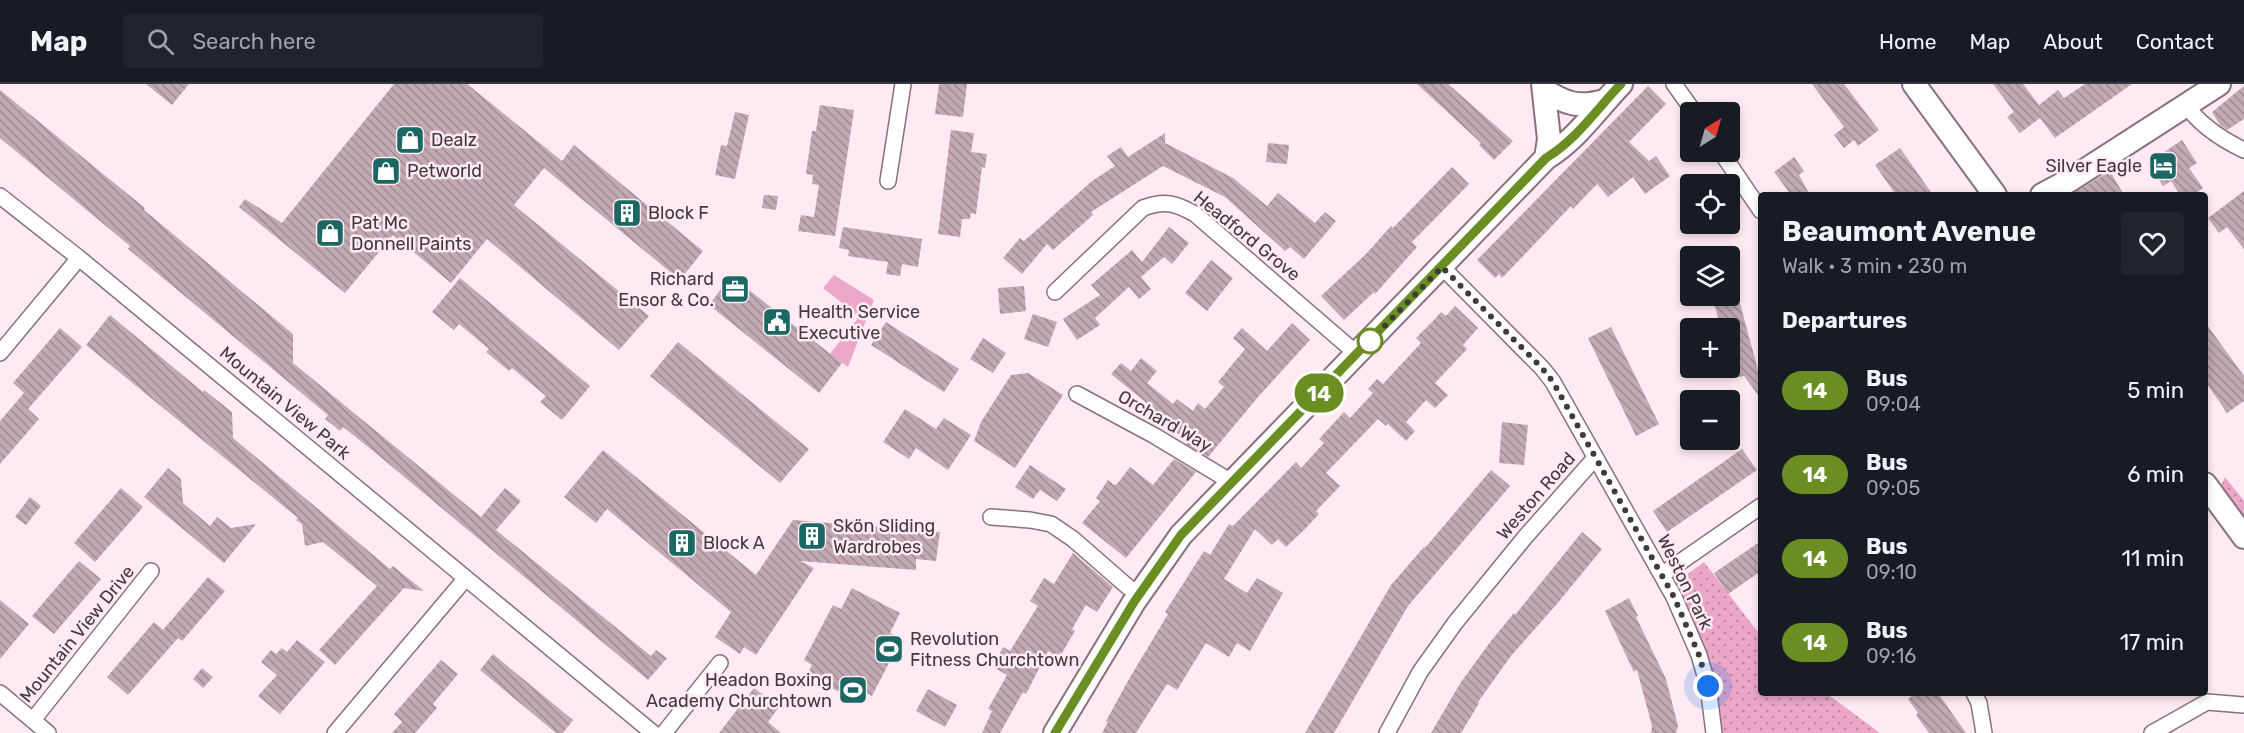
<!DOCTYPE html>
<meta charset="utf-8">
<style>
:root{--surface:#171b24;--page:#20242c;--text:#f1f3f6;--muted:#9ea1a6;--line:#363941}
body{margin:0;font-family:Rubik,sans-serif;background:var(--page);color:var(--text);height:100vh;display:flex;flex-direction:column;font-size:22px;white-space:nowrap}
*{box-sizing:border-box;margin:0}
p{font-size:20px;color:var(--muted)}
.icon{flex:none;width:33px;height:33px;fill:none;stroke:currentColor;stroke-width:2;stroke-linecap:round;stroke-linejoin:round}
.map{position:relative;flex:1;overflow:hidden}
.panel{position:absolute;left:1758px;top:108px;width:450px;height:504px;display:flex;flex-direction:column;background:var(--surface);border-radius:6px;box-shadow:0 3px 9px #0003}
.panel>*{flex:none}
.badge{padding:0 12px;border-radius:20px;font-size:21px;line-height:39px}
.needle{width:39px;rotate:37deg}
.controls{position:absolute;left:1680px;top:18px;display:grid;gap:12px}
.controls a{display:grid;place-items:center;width:60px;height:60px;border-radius:6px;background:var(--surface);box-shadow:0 3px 9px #0003;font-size:30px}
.you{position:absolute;width:30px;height:30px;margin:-15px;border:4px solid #fff;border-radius:50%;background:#1a73e8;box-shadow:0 0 0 9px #1a73e833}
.map>.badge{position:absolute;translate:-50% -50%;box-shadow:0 0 0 3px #fff}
h2{padding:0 24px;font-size:22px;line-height:54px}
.round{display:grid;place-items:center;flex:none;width:63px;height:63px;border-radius:6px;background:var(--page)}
.overview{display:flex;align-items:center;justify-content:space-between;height:102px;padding:0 24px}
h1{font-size:28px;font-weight:700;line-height:45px}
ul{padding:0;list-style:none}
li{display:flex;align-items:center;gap:18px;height:84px;padding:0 24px}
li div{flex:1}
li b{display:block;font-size:22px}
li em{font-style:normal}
li .badge{min-width:66px;font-weight:700;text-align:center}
header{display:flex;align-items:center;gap:36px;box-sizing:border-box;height:84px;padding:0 30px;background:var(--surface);border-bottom:2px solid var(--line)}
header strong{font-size:28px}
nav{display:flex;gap:33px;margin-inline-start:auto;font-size:21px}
.search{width:420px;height:54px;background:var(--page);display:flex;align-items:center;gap:15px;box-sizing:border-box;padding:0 21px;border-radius:6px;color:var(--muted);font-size:22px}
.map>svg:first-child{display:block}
.grass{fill:url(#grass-dots)}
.green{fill:#eca7c8}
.building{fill:url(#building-back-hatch)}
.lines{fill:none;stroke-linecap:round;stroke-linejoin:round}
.street-casing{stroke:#88717c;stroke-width:18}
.secondary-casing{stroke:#88717c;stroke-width:26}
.street{stroke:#fff;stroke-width:15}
.secondary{stroke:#fff;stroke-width:22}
.line-casing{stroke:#fff;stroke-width:14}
.line{stroke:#6b8e23;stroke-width:9}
.walk{stroke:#43393d;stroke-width:6;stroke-dasharray:0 10.8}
.stop-dot{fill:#fff;stroke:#6b8e23;stroke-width:3}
.labels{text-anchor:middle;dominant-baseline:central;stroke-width:5;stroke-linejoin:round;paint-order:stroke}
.poi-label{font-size:18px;fill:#43393d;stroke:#ffeaf3;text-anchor:start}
.street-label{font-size:18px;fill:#43393d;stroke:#ffeaf3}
</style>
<header>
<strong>Map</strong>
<div class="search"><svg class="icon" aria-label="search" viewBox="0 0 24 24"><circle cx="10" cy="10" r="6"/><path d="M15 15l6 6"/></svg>Search here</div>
<nav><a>Home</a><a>Map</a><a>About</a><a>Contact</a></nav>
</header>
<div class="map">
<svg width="2244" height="649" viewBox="0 0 2244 649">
<defs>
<pattern id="grass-dots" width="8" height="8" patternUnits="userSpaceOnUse" patternTransform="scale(1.5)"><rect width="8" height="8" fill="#eca7c8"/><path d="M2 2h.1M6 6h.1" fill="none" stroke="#c189a4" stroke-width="1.8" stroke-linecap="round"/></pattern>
<pattern id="building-back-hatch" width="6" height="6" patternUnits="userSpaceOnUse" patternTransform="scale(1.5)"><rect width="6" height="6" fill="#c2a9b4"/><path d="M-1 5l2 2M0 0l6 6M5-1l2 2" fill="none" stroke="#9f8b94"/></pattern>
</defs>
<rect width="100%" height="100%" fill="#ffeaf3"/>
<path class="grass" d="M2225,393L2244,417V434L2221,402Z
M1704,478L1761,552V609H1826L1880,649H1722L1714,596L1674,500Z"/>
<path class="green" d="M834,191L874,216L848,283L830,270L858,234L856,230L823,204Z"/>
<path class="building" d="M146,0H189L172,21Z
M394,0H467L562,77L574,61L703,167L680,196L544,84L514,121L649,232L619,266L487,155L451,199L393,151L345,209L239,123L245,115L282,139Z
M939,0H967L963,33L935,30Z
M1417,0H1448L1513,57L1494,76L1479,61L1481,59Z
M1812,0H1844L1879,46L1858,62L1854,56L1844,64L1834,51L1844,43Z
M1993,0H2023L2039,21L2058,6L2064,14L2085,0H2132L2055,54L2040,34L2020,49L2007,33L2014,28Z
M1648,2L1666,20L1629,58L1649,77L1656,72L1670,92L1645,110L1633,93L1608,113L1597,100L1573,125L1571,122L1502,194L1499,190L1495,194L1477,176Z
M2244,2V35L2227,46L2220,41L2212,28Z
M0,6L145,124L144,126L293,250V279L481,433L505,404L521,417L496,446L651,572L656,566L667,574L648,596L372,366L343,343L340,347L333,341L325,335L328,331L128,165L130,162L0,54Z
M820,21L854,26L835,152L798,147L801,131L814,133L819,101L812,100L813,91L806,90L812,47H816Z
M735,28L749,31L735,95L715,91L721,61L727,62Z
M951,46L974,49L971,68L987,70L985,84L982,83L976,130L971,129L970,135H962L960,153L938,150Z
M1165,49V59L1233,94L1267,122L1278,109L1315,139L1325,128L1336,137L1304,175L1290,163L1285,167L1225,113L1163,82L1091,128L1093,131L1053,166L1047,160L1022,190L1003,174L1020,154L1024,157L1092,97L1115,82L1107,72L1121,63L1128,73Z
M2182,56L2197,79L2189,84L2203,104L2194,111H2180L2171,97L2163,102L2148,79Z
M1268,59L1289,61L1287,80L1266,78Z
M1900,64L1933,111H1896L1875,81Z
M1794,73L1804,87L1799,91L1810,111H1791L1774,88Z
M1452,83L1469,100L1412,158L1417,163L1375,210L1374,208L1344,236L1321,212L1366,170L1391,142L1393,144Z
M2110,87L2124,111H2071L2077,107Z
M2244,107V165L2227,143L2219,149L2208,134Z
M764,111L778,112L776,126L762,124Z
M843,143L922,155L918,183L902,180L900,192L886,190L888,178L848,172L849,166L839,164Z
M1169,143L1189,159L1172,180L1164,173L1141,193L1151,205L1139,215L1129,203L1095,234L1100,241L1077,256L1063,235L1100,211L1091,201L1132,166L1142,178Z
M1211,176L1233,194L1207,227L1185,209Z
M731,192L842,279L819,309L709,221Z
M460,194L590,302L562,336L540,318L546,312L512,284L509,287L486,268L489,265L459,240L454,246L432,228Z
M1024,202L1026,227L1000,230L998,204Z
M1712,212H1738L1761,297V315L1744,292L1734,294L1730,277V244H1721Z
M1455,222L1478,244L1463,261L1467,265L1435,299L1448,311L1435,324L1426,316L1406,338L1415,347L1406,357L1388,340L1386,342L1378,335L1326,389L1340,402L1316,427L1319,430L1303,447L1286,463L1278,455L1272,461L1255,445L1224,495L1247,509L1257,494L1283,509L1250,567L1237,559L1229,573L1206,559L1177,606L1167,600L1136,649H1102L1108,638L1106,637L1129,595L1168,530L1165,528L1204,467L1210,471L1229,440L1233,442L1296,378L1301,384L1324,359L1319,355L1344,328L1350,334L1373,309L1368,305L1377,295L1383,300L1421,259L1416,254L1432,238L1441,228L1446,232Z
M1033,230L1057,238L1048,263L1024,255Z
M110,231L203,308L204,306L232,328L233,354L390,485L393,482L424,507L404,504L335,581L319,566L377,502L323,458L305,462L302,440L296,436L298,434L86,261Z
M886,238L959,285L944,308L871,261Z
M2205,238L2244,292V317L2227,329L2205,297Z
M1292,239L1310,256L1258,313L1208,373L1186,360L1188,358L1146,323L1148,320L1111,290L1121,279L1131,287L1141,274L1157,287L1147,299L1173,320L1177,315L1193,327L1198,319L1205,325L1224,303L1218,298L1245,265L1233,254L1242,244L1267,267Z
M1611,243L1659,340L1636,352L1588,254Z
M60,244L82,263L28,325L39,335L0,380V337L24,309L13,299Z
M983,254L1006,269L993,289L970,275Z
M678,258L809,365L780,399L650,292Z
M1028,289L1063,311L1015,384L974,357L981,338L1011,291Z
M905,325L936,345L944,334L971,351L948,386L916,364L909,375L883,358Z
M1502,338L1528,341L1524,381L1499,379Z
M1742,365L1757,386L1667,448L1653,427Z
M603,366L756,491L793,436L940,448L936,477L916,475V486L800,477L814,484L756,571L744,563L740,570L715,553L731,528L607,425L596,439L564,413Z
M1174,375L1196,388L1126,474L1082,439L1100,417L1096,414L1108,396L1114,401L1117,400L1130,383L1153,401Z
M1030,381L1066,405L1057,417L1040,406L1033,415L1015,403Z
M168,384L181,395L183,419L210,442L217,433L231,444L256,440L224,479L144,413Z
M1491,386L1510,402L1408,522L1334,649H1305L1391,501L1424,463L1425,464Z
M121,404L143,423L95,478L74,459Z
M30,413L41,422L26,441L15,433Z
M1582,448L1602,465L1556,521L1511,572L1478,618L1479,619L1461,649H1431L1461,598L1491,557L1514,529L1515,531Z
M1761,457V487L1728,510L1714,489Z
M1073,469L1113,503L1097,528L1086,521L1072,545L1075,547L1059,574L1048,567L1026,610L1023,608L1000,649H982L992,627L988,625L1007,591L993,583L1003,563L1010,567L1038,522L1030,517L1044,494L1054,500Z
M79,477L101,495L54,550L32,532Z
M208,493L225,507L182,557L178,554L128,611L107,593L154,538L163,546Z
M852,504L900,529L890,549L904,557L892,578L890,577L872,612L860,606L855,616L807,591L812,581L804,576L833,521L841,525Z
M1629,514L1638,532L1636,533L1666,595L1678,642L1676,649H1651L1652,642L1637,586L1634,588L1605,527Z
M0,516L29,540L0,575Z
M297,556L325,578L280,630L258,612L277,591L261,578L271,566L276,570L282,564L287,568Z
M493,570L573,636L563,649H556L480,586Z
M441,576L458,590L433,620L437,624L415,649H392L402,638L394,630Z
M202,584L213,593L203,604L193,595Z
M754,604L779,623L768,638L781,649H719Z
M928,605L957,621L945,643L916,627Z
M1916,609H1938L1966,649H1929L1916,631L1918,629L1908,615Z"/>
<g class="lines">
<g class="street-casing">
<path id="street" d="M1674,0L1694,28
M2186,21C2200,41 2223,56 2244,66
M1721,68L1761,127
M888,97L903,0
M0,112L79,174L653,649
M1442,183L1542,284L1553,298L1674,513L1699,571L1708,602L1714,649
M1055,208L1143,124C1165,116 1175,119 1195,130L1357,270
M0,269L79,174
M1077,310L1155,352L1233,399
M991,433L1030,436L1051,440L1073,455L1128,503L1140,510
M1663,490L1761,422
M0,609L48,649
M1974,609L1979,619L1984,649
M33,636L151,487
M335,649L466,494
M664,649L720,579
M1387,649L1420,588L1455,539L1526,452L1595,374
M2152,649L2207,618L2244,621"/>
</g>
<g class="secondary-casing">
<path id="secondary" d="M1543,0L1549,55L1546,74
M1914,0L1995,111
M1544,6C1566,20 1579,24 1604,17
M2042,111L2070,96L2219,0
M2205,400L2244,453
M1055,649L1134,518L1181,451L1546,74C1577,55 1596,26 1621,0"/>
</g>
<use href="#street" class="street"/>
<use href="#secondary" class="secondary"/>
</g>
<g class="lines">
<g class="line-casing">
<path id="line" d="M1055,649L1134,518L1181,451L1546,74C1577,55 1596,26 1621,0"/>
</g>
<use href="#line" class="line"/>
<path class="walk" d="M1370,257L1442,183L1542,284L1553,298L1674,513L1699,571L1708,602"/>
</g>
<defs>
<g id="shop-square" transform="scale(1.5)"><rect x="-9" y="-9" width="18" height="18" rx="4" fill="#1b6763" stroke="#ffeaf3"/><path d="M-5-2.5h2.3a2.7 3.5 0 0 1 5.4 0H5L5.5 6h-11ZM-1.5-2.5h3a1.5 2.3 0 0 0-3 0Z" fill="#fff"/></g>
<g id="hotel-square" transform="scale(1.5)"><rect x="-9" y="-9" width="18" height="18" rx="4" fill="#1b6763" stroke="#ffeaf3"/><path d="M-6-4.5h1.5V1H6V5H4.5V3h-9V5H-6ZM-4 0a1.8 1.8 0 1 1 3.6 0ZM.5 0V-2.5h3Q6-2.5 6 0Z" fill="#fff"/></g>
<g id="building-square" transform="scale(1.5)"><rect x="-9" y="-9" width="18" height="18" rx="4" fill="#1b6763" stroke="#ffeaf3"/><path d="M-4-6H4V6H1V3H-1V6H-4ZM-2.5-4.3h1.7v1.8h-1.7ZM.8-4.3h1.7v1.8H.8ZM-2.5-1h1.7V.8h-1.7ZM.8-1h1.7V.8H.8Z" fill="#fff"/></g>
<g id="office-square" transform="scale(1.5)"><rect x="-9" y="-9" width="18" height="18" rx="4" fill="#1b6763" stroke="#ffeaf3"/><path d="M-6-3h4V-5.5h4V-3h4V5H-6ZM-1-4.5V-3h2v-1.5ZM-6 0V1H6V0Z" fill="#fff"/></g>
<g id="civic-square" transform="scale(1.5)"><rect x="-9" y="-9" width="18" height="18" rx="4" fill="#1b6763" stroke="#ffeaf3"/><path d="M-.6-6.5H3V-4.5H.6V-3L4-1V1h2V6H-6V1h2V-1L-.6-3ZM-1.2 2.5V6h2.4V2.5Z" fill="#fff"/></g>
<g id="stadium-square" transform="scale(1.5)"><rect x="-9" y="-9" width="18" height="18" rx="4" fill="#1b6763" stroke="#ffeaf3"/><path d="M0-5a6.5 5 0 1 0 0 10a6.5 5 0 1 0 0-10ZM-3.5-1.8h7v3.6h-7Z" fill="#fff"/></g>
</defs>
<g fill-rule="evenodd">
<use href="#shop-square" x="410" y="56"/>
<use href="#hotel-square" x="2163" y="82"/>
<use href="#shop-square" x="386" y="87"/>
<use href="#building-square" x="627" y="129"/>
<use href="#shop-square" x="330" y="149"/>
<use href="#office-square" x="735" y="205"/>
<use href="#civic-square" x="777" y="238"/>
<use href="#building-square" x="812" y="452"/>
<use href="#building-square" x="682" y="459"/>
<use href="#stadium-square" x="889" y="565"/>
<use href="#stadium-square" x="853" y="606"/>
</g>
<circle class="stop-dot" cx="1370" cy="257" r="12"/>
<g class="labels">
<g class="poi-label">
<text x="431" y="56">Dealz</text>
<text x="2142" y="82" text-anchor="end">Silver Eagle</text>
<text x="407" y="87">Petworld</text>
<text x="648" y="129">Block F</text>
<text x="351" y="139">Pat Mc<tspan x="351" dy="21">Donnell Paints</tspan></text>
<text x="714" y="195" text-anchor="end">Richard<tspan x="714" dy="21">Ensor &amp; Co.</tspan></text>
<text x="798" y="228">Health Service<tspan x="798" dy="21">Executive</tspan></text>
<text x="833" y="442">Skön Sliding<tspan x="833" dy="21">Wardrobes</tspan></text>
<text x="703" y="459">Block A</text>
<text x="910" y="555">Revolution<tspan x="910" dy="21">Fitness Churchtown</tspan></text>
<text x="832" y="596" text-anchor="end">Headon Boxing<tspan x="832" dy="21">Academy Churchtown</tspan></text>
</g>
<g class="street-label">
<text transform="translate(1247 152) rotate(39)">Headford Grove</text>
<text transform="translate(285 319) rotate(40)">Mountain View Park</text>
<text transform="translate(1165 337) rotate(30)">Orchard Way</text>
<text transform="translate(1536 412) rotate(-49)">Weston Road</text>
<text transform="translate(1685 498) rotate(64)">Weston Park</text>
<text transform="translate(77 550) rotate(-51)">Mountain View Drive</text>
</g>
</g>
</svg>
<div class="controls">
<a><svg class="needle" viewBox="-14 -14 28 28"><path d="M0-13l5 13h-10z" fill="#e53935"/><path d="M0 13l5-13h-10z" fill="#9ea1a6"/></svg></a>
<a><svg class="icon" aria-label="locate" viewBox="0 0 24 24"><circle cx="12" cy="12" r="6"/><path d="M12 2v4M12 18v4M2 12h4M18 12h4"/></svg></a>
<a><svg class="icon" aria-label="layers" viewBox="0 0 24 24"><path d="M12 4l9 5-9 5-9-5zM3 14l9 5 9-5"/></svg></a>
<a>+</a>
<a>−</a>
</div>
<div class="you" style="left:1708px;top:602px"></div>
<b class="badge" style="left:1319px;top:309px;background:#6b8e23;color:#fff">14</b>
<section class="panel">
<div class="overview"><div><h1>Beaumont Avenue</h1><p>Walk · 3 min · 230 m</p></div><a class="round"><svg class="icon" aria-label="heart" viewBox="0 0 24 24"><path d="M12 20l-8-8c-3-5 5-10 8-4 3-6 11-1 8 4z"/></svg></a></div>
<h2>Departures</h2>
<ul>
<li><span class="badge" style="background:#6b8e23;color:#fff">14</span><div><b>Bus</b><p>09:04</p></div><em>5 min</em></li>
<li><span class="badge" style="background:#6b8e23;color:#fff">14</span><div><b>Bus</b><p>09:05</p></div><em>6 min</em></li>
<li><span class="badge" style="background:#6b8e23;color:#fff">14</span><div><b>Bus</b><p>09:10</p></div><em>11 min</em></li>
<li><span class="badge" style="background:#6b8e23;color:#fff">14</span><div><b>Bus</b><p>09:16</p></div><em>17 min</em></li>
</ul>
</section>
</div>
